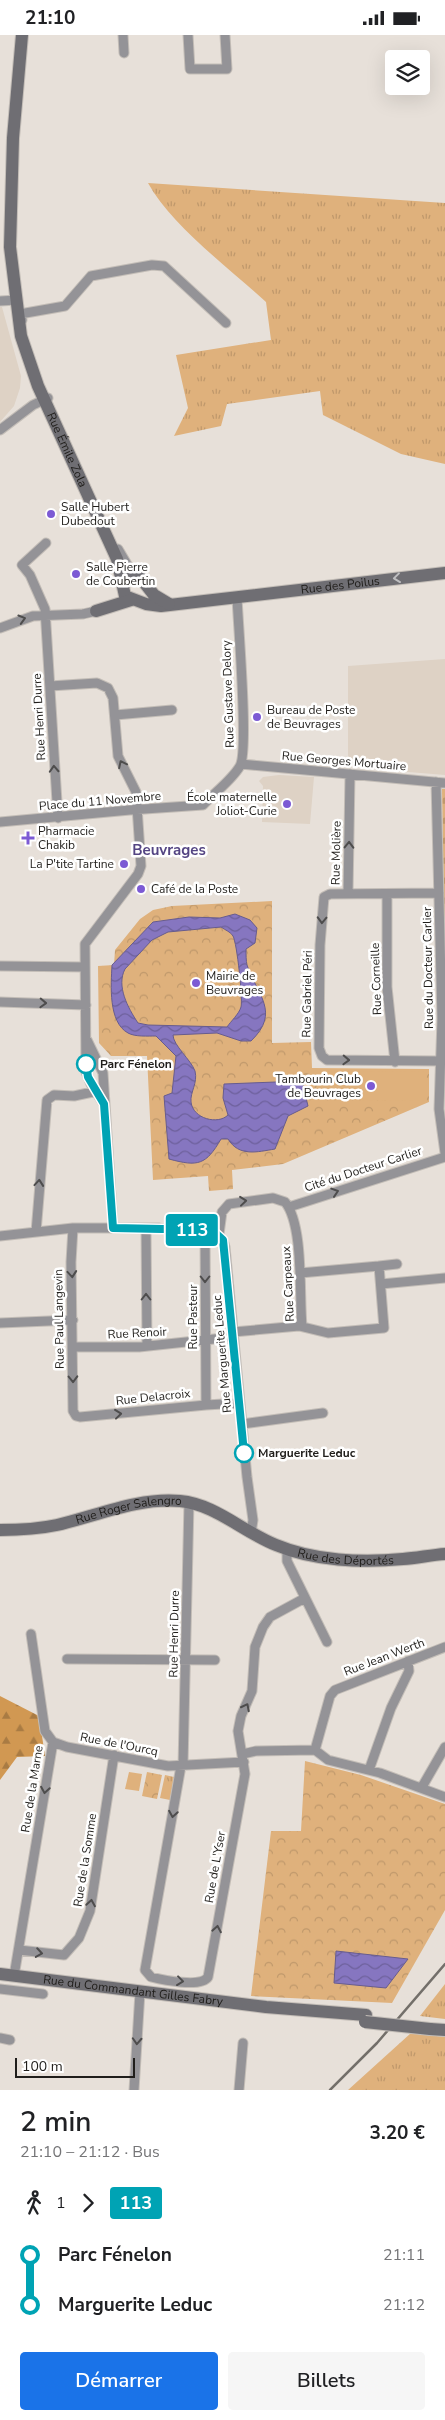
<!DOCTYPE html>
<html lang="fr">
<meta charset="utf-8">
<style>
:root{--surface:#fff;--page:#f6f6f6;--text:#202124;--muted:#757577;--accent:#1a73e8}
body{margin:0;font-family:"Nunito Sans",sans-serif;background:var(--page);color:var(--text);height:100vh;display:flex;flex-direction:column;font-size:19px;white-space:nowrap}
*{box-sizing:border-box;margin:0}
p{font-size:16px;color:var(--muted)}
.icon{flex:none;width:28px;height:28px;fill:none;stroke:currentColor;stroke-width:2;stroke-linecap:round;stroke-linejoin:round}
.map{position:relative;height:2055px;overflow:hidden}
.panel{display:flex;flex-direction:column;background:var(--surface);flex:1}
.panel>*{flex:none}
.badge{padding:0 10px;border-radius:4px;font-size:18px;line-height:32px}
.controls{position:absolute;left:385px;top:15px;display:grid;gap:10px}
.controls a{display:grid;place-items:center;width:45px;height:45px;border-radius:5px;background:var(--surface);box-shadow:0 5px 20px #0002;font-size:25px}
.scale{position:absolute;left:15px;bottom:12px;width:120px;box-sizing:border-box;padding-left:5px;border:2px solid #201e1b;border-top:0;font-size:14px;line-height:18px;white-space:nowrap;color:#201e1b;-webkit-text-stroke:4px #fff;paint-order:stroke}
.map>.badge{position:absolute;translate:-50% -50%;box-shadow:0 0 0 2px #fff}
.legs{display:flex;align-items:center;gap:8px;height:55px;padding:0 20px;font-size:16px}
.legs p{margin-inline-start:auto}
.head{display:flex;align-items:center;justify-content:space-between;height:85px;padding:0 20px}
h1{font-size:28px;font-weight:600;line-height:38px}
.cta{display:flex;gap:10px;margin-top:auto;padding:10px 20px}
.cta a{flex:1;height:58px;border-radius:5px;background:var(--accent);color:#fff;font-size:20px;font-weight:600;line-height:58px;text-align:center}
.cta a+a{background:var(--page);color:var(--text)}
ul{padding:0 20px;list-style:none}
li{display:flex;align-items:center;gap:18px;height:50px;font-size:19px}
li i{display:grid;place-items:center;width:8px;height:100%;margin:0 6px;background:currentColor}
li i::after{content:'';width:12px;height:12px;margin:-6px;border:4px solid;border-radius:50%;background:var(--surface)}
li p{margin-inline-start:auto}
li:first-child i{background:linear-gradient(#0000 50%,currentColor 0)}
li:last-child i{background:linear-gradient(currentColor 50%,#0000 0)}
.status{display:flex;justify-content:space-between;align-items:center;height:35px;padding:0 25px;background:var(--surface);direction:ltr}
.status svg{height:14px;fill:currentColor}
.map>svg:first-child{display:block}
.built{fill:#ded2c5}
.grass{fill:url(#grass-tufts)}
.forest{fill:url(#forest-firs)}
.cemetery{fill:url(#cemetery-stones)}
.park{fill:url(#park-crowns)}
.garden{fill:#dfb17c}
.water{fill:url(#water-waves);stroke:#675c8e;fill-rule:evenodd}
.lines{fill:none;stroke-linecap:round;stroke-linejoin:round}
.street-casing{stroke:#c3bdb7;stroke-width:11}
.secondary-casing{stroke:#c3bdb7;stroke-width:14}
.street{stroke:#949397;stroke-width:9}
.secondary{stroke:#6f6e73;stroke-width:12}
.rail{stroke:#736f6a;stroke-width:2.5}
.secondary-bridge-casing{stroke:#c3bdb7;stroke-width:14;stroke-linecap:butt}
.secondary-bridge{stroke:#6f6e73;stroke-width:12}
.oneway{stroke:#bebec0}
.oneway2{stroke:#4e4d4d}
.line-1-casing{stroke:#fff;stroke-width:11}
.line-1{stroke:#00a3b4;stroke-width:8}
.poi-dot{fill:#7c5ad4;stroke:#fff;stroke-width:2}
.stop-1-dot{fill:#fff;stroke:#00a3b4;stroke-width:2.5}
.labels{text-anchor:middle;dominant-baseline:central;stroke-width:5;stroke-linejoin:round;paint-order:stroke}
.street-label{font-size:12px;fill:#201e1b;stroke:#fff}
.poi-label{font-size:12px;fill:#201e1b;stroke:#fff;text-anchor:start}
.stop-label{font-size:12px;font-weight:bold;fill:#201e1b;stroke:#fff;text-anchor:start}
.quarter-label{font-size:15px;font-weight:bold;fill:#544583;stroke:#fff}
</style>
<div class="status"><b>21:10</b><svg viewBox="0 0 49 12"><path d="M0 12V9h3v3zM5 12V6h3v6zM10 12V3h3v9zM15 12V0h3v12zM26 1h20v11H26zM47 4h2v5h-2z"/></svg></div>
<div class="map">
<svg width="445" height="2055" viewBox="0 0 445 2055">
<defs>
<pattern id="grass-tufts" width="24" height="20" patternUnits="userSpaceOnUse" patternTransform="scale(1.25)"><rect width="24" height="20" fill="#dfb17c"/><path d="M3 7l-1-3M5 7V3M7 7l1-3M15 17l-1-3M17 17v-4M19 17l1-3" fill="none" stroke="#bf986b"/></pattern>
<pattern id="forest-firs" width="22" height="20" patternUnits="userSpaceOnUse" patternTransform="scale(1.25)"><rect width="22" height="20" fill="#d19852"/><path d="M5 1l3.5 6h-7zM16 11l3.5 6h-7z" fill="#a97b43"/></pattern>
<pattern id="cemetery-stones" width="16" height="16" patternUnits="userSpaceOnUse" patternTransform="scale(1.25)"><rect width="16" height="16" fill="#dfb17c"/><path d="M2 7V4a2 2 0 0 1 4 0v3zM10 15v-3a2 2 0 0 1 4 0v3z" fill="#bf986b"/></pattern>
<pattern id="park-crowns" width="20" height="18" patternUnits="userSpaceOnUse" patternTransform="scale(1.25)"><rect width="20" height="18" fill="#dfb17c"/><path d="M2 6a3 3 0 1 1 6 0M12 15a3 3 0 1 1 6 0" fill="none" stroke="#bf986b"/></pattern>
<pattern id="water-waves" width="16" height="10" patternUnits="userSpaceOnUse" patternTransform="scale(1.25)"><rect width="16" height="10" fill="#8676c0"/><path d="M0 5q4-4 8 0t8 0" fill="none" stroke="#6d609b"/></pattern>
</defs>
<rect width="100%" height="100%" fill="#e7e0d9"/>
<path class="built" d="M0,272H2L21,341L20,353L14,371L0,387Z
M445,624V740L348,732V631Z
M279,740L314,742L310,789L262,787L263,751L259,746L263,742Z"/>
<path class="grass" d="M148,148L445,168V429L401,419L323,380L320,356L227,369L221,391L174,401L188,373L176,320L271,305L266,267C230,234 171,190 148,148Z
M165,1740L174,1742L170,1765L160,1763Z
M445,1949V1984L420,1981Z
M411,1998L445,2002V2055H348Z"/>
<path class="forest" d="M0,1661L39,1681L45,1721L17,1722L0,1745Z"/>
<path class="cemetery" d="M442,754H445V937Z"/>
<path class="park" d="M272,866V1008L311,1007L312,1033L429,1034V1067L283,1129L232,1135L233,1154L209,1156L208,1141L153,1145L147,1021H111L99,1008L98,931L114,930L115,915L140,884L153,875L172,871Z
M305,1726L361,1740L445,1769V1875L392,1968L251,1961L271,1796H301Z
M147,1737L162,1740L157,1764L142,1761Z"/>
<path class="garden" d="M317,1036L425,1037V1066L317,1065Z
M129,1737L142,1739L139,1756L125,1754Z"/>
<path class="water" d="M235,879L250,885L257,893L255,908L246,914C246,919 246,926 247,930C257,960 281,977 251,1006H241L217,998L173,1000C173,1010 191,1025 195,1036C198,1048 190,1057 191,1067C193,1084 218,1090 228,1080L223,1063L224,1049L302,1046L308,1071L288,1081L275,1114C257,1117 239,1122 228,1104H221C206,1130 198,1132 169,1124L164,1061L172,1058L176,1021L156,1001C148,1001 135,1002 128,998C108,987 111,950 112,930L153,887L189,882L220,883ZM221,892C225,895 231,897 233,901C237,908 243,964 241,972C239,979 231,986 227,992L148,990L138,988C128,973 116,951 125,934L152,905L168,897Z
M336,1916L408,1924L386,1953L334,1948Z"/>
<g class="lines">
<g class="street-casing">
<path id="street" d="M123,0L124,18
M188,0L190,34H227L225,0
M0,266L17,265
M22,285L20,279L65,271L91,241L152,230L164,231L226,288
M0,395L33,370L48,363
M46,508L22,530L30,540L45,574L58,783
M118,514L128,531L137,541
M0,593L33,581L83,579L96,576
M50,651L97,648L108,653L113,663L118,721L136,757L141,831L138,839L85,909L86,1037L91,1049L104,1069
M115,680L172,675
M241,729L445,748
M436,747L442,984L439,1074L445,1118
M0,787L130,775L203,770C214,758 232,745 240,731C249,715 238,589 237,562
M439,858L330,859L324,862L320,910L319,1013L322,1021L327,1025L440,1026
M348,859L350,739
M387,860V952L395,1027
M0,931L85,932
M0,967L86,970
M87,1005L103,1038L113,1193
M289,1172L445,1122
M73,1193L71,1227L73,1376L76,1381L80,1382L206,1370L240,1368
M146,1193L147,1311
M205,1195L206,1370
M36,1197L47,1065L54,1060L74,1061L102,1055
M219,1199L222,1177L229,1169L273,1163L285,1167C304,1190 299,1260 302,1291
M0,1201L73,1193H158C179,1197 220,1186 225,1212L247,1442L253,1485L251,1498
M379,1231L397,1229
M381,1249L445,1243
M0,1288L73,1285
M233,1297L299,1291L328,1298L384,1293L379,1231L300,1238
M73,1312H139L233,1302
M242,1389L323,1378
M287,1514V1526L327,1607
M31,1599L45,1696L53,1707L67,1712L168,1731L244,1727
M67,1624L215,1625
M315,1715L330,1661L335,1655L445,1612
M243,1719L256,1716L315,1715L328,1725L380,1738L445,1762
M181,1731L145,1935L151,1942C163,1945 201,1953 208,1942L245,1739L238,1696L241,1681L252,1656L255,1612L263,1592L270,1582L305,1563
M183,1731L189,1467
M369,1735L391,1673L409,1636L408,1626
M422,1752L445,1712
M19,1915L64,1920L79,1903L90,1876L114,1720
M14,1941L53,1707
M0,1954L43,1959
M0,2003L10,2005
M134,2055L140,1957
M239,2055L243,2008"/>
</g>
<g class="secondary-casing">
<g id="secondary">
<path id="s1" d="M22,0L13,103L10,212L21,301L38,351L117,524L125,561L146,569L161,571L445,538"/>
<path d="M123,548L130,541L140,542L154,560L169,569"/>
<path d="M96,576L131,565"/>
<path id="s2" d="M0,1495C19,1495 38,1494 57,1490C96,1481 139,1462 180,1466C215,1469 243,1497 276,1510C314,1526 362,1528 403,1524C417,1523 431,1520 445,1519"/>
<path id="s3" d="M0,1939L266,1972L366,1980"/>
<path d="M430,1994L445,1995"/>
</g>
</g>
<use href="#street" class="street"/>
<use href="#secondary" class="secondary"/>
<path class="rail" d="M330,2055L377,2008L445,1929"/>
<g class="secondary-bridge-casing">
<path id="secondary-bridge" d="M365,1987L430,1994"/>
</g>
<use href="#secondary-bridge" class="secondary-bridge"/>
</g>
<defs><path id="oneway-chevron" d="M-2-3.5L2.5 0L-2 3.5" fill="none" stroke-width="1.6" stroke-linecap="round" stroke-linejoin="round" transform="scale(1.25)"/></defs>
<use class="oneway" href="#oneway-chevron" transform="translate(397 543) rotate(173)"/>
<g class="oneway2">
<use href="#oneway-chevron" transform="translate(22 584) rotate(-16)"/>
<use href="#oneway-chevron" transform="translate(122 729) rotate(-116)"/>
<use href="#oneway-chevron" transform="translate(54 734) rotate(-93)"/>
<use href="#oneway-chevron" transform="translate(349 810) rotate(-89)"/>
<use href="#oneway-chevron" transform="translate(322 885) rotate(92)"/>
<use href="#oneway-chevron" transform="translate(43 968) rotate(2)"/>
<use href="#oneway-chevron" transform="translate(346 1025) rotate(2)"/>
<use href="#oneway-chevron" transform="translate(39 1148) rotate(-85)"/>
<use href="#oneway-chevron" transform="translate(335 1157) rotate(-18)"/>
<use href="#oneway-chevron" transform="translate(243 1166) rotate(-6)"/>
<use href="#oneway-chevron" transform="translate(72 1239) rotate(85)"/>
<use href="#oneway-chevron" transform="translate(205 1244) rotate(90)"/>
<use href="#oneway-chevron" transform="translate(146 1262) rotate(-90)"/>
<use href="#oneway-chevron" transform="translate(73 1344) rotate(89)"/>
<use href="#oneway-chevron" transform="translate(118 1379) rotate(-6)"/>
<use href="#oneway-chevron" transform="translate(246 1672) rotate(-63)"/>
<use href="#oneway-chevron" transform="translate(45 1755) rotate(99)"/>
<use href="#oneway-chevron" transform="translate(173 1779) rotate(99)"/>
<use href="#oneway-chevron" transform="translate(91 1868) rotate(-81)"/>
<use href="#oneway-chevron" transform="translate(217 1894) rotate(-80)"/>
<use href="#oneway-chevron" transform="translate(39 1918) rotate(9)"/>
<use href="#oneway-chevron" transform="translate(180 1946) rotate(7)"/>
<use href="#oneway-chevron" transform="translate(137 2006) rotate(93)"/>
</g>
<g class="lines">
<g class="line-1-casing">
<path id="line-1" d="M86,1029L88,1042L104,1069L113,1193L212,1195L223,1205L244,1418"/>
</g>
<use href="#line-1" class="line-1"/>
</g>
<g class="poi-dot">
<circle cx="51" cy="479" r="5"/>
<circle cx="76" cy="539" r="5"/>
<circle cx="257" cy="682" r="5"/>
<circle cx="287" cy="769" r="5"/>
<path d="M25.5 795.5h5v5h5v5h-5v5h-5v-5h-5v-5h5z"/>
<circle cx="124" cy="829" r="5"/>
<circle cx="141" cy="854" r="5"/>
<circle cx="196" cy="948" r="5"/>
<circle cx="371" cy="1051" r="5"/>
</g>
<g class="stop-1-dot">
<circle cx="86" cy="1029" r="9"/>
<circle cx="244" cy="1418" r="9"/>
</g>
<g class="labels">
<g class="street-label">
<text stroke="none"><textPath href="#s1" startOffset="425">Rue Émile Zola</textPath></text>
<text stroke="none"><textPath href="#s1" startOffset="801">Rue des Poilus</textPath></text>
<text transform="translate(228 659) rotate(-92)">Rue Gustave Delory</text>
<text transform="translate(39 682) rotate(-93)">Rue Henri Durre</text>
<text transform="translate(344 726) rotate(5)">Rue Georges Mortuaire</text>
<text transform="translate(100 766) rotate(-5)">Place du 11 Novembre</text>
<text transform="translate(336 818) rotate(-89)">Rue Molière</text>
<text transform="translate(428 933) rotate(-91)">Rue du Docteur Carlier</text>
<text transform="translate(376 944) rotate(-92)">Rue Corneille</text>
<text transform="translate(307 959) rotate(-89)">Rue Gabriel Péri</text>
<text transform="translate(363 1134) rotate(-18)">Cité du Docteur Carlier</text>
<text transform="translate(288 1249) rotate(-93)">Rue Carpeaux</text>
<text transform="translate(193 1282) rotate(-90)">Rue Pasteur</text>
<text transform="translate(59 1284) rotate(-91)">Rue Paul Langevin</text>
<text transform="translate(137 1298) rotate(-3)">Rue Renoir</text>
<text transform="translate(222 1319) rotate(-95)">Rue Marguerite Leduc</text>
<text transform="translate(153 1362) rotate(-6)">Rue Delacroix</text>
<text stroke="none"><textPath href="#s2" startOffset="131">Rue Roger Salengro</textPath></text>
<text stroke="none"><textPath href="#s2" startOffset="361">Rue des Déportés</textPath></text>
<text transform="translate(174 1599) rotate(-89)">Rue Henri Durre</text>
<text transform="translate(384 1622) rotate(-21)">Rue Jean Werth</text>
<text transform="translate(119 1709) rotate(11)">Rue de l'Ourcq</text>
<text transform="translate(32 1754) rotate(-81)">Rue de la Marne</text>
<text transform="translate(85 1825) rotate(-81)">Rue de la Somme</text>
<text transform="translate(215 1832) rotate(-80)">Rue de L'Yser</text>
<text stroke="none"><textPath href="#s3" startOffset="134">Rue du Commandant Gilles Fabry</textPath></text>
</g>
<g class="poi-label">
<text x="61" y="472">Salle Hubert<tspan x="61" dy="14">Dubedout</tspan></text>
<text x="86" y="532">Salle Pierre<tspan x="86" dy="14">de Coubertin</tspan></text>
<text x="267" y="675">Bureau de Poste<tspan x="267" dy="14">de Beuvrages</tspan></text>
<text x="277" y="762" text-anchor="end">École maternelle<tspan x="277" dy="14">Joliot-Curie</tspan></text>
<text x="38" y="796">Pharmacie<tspan x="38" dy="14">Chakib</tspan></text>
<text x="114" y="829" text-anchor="end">La P'tite Tartine</text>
<text x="151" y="854">Café de la Poste</text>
<text x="206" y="941">Mairie de<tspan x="206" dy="14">Beuvrages</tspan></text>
<text x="361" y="1044" text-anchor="end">Tambourin Club<tspan x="361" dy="14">de Beuvrages</tspan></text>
</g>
<g class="stop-label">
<text x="100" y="1029">Parc Fénelon</text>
<text x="258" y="1418">Marguerite Leduc</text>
</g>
<g class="quarter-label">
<text x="169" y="815">Beuvrages</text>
</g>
</g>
</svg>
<div class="controls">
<a><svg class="icon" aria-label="layers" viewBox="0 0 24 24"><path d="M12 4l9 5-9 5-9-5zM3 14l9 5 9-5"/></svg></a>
</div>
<div class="scale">100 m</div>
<b class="badge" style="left:192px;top:1195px;background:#00a3b4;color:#fff">113</b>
</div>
<section class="panel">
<div class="head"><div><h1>2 min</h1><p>21:10 – 21:12 · Bus</p></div><b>3.20 €</b></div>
<div class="legs"><svg class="icon" aria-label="walk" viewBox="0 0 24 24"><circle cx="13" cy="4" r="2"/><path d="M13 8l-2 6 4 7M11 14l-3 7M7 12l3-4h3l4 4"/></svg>1<svg class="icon" aria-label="forward" viewBox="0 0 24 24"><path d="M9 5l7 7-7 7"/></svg><b class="badge" style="background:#00a3b4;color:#fff">113</b></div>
<ul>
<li><i style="color:#00a3b4"></i><b>Parc Fénelon</b><p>21:11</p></li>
<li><i style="color:#00a3b4"></i><b>Marguerite Leduc</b><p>21:12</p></li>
</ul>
<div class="cta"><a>Démarrer</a><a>Billets</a></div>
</section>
